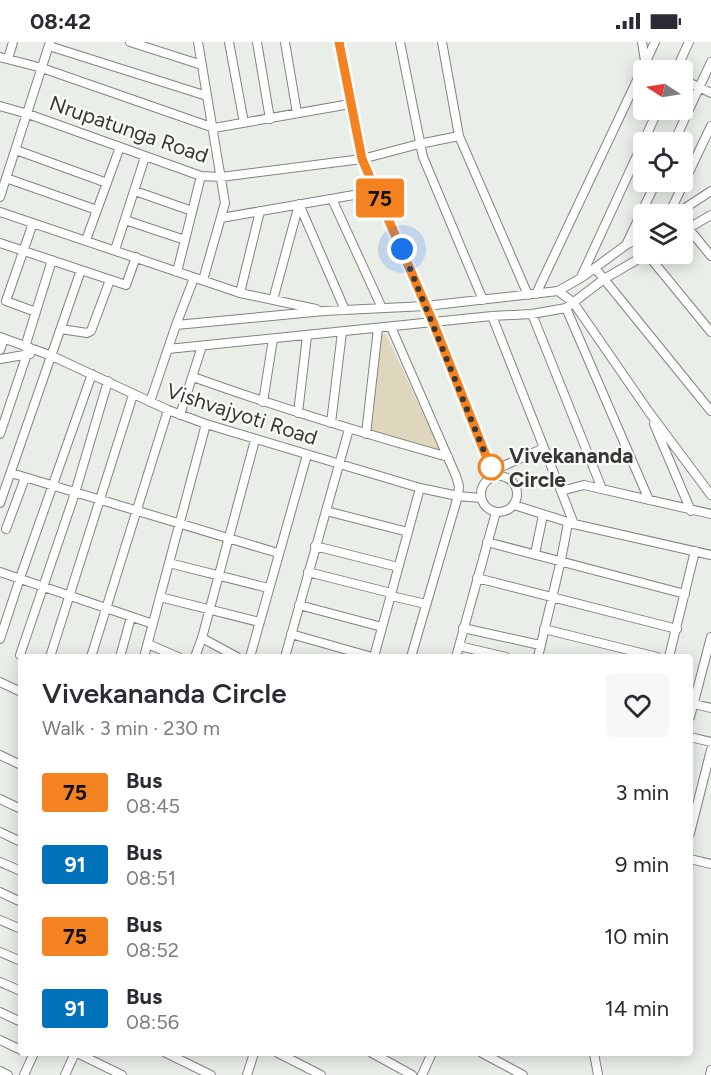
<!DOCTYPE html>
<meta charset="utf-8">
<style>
:root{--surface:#fff;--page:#f7f7f7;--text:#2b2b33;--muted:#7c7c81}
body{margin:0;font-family:Figtree,sans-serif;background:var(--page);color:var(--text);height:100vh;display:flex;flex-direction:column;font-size:22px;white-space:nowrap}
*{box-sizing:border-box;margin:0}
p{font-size:20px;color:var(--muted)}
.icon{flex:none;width:33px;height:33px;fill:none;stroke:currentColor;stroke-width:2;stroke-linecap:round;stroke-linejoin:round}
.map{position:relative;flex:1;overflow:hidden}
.side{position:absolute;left:18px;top:612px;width:675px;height:402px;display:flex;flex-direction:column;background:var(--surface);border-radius:6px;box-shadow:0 3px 15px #0003}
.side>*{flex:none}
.badge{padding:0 12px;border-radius:4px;font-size:21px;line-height:39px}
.needle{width:39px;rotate:282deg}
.fabs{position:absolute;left:633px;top:18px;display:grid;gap:12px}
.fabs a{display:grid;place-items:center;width:60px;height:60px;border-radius:6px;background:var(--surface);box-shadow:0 3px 15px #0003;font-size:30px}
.you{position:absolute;width:30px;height:30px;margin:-15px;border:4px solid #fff;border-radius:50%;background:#1a73e8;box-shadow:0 0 0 9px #1a73e833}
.map>.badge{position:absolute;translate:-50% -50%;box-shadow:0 0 0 3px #fff}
.round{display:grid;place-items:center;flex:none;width:63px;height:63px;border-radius:6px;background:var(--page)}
.summary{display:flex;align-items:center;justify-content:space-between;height:102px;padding:0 24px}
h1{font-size:28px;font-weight:600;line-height:45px}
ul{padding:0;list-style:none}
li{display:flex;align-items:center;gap:18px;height:72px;padding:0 24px}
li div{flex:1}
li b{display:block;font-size:22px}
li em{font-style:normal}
li .badge{min-width:66px;font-weight:700;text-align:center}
.status{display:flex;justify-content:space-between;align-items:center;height:42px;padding:0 30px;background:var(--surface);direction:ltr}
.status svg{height:16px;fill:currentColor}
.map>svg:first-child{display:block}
.green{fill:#ded6bd}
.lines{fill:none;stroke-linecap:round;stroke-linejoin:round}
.minor-casing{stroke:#81847f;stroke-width:10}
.minor{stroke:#fff;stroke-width:8}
.line-casing{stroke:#fff;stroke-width:14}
.line{stroke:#f58220;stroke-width:9}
.walk{stroke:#373836;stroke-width:6;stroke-dasharray:0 10.8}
.stop-dot{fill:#fff;stroke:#f58220;stroke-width:3}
.labels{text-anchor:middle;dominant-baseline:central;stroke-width:4.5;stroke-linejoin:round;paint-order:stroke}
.street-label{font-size:21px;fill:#373836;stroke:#f8fbf6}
.stop-label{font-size:21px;font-weight:bold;fill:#373836;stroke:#f8fbf6;text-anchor:start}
</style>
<div class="status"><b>08:42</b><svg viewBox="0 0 49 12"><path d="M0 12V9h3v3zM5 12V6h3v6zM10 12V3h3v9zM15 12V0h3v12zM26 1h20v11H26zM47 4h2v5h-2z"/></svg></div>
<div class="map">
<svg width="711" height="1033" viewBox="0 0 711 1033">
<rect width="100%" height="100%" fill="#eaeee9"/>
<path class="green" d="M386,292L441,410L370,388L380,293Z"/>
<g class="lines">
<g class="minor-casing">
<path id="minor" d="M130,0L202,23
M198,0L225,161L203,238
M229,0L244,81
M257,0L270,77
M285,0L297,71
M339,0L362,117L433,280L494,434
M400,0L423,115L483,258
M442,0L459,94L528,253
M642,0L645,19L664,28
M49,4L207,54
M0,15L42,26L214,86L350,62
M8,17L13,0
M676,28L689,0
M682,37L711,51
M0,64L28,72L201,134L221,135L362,117L419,102L459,94
M674,100L711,20
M16,108L107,141
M6,136L97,168
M135,149L192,169
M0,155L50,0
M332,157L382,266
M299,162L345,268
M0,170L240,251L316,267
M669,172L711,84
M676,172L711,149
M221,176L377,149
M125,178L185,198
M33,181L6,259L36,270
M689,187L711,214
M682,190L711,173
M86,198L120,105
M0,201L126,243L136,215
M627,201L656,140
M115,208L145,115
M647,212L711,290
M595,226L711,369
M177,230L201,134
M581,235L658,68
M558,249L573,260L649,370L711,453
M240,251L260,169
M536,252L655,0
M273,258L299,162
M566,266L649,458
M532,272L602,447
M492,274L574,482
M176,283L324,269L426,264L558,249L581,236L626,203L644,193
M391,285L456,434L459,444L458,454L411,615
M61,287L87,291L91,289L110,238
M0,295L52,314L168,368L206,382L420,446L458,454L481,456
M25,305L52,218
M168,307L492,274L532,272L566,266L604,237L647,212
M0,308L4,297
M0,317L30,312
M193,335C277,365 362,391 448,415
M150,360L176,283L194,236
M263,360L273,297
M298,371L307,294
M180,373L202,304
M331,381L342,290
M654,382L691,469
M0,392L27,312
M366,392L378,286
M492,429L544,406
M11,431L278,511
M481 452a18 18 0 1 1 36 0a18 18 0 1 1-36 0Z
M561,449L584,443L711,472
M0,461L81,228
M514,463L574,482L711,513
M326,469L408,490
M6,487L25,436
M487,500L685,552
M315,504L398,525
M535,512L543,473
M169,521L268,546
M0,530L153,582
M308,530L391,551
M477,536L677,587
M391,554L426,562
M160,555L259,580
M299,563L382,585
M463,586L540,603
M544,587L657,615
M291,592L372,615
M202,596L237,615
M0,597L20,536L92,332
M148,602L178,615
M459,604L506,615
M20,613L75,451L108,339
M50,615L133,353
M91,615L168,368
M120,615L131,575
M144,615L206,382
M195,615L202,596L255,398
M250,615L307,413
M285,615L349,387
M374,615L420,446
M456,615L496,470
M538,615L561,518L568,481
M669,615L695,509
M0,640L21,650
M690,661L711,666
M690,675L711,595
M690,695L711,700
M0,713L21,723
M0,757L21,767
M0,790L21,800
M690,791L711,708
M690,817L711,822
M0,820L21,829
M0,850L21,860
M0,878L21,887
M0,910L21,919
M0,940L21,949
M0,970L21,980
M0,998L21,1008
M77,1011L122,1033
M166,1011L211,1033
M278,1011L321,1033
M372,1011L412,1033
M482,1011L523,1033
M594,1011L598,1033
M0,1029L8,1033
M24,1033L34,1011
M65,1033L75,1011
M247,1033L254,1011
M422,1033L432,1011
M710,1033L711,1028"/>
</g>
<use href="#minor" class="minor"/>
</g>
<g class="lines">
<g class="line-casing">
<path id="line" d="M339,0L362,117L433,280L494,434"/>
</g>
<use href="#line" class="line"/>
<path class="walk" d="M402,207L492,429L491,425"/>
</g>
<circle class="stop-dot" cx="491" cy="425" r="12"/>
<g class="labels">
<g class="street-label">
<text transform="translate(129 87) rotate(19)">Nrupatunga Road</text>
<text transform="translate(242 372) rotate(18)">Vishvajyoti Road</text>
</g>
<g class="stop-label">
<text x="509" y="413">Vivekananda<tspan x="509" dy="24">Circle</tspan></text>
</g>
</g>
</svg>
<div class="fabs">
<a><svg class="needle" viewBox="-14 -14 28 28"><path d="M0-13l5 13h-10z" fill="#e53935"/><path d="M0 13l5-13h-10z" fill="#7c7c81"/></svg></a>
<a><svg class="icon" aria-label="locate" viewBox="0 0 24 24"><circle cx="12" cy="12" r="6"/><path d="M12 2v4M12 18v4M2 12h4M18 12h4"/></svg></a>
<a><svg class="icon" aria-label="layers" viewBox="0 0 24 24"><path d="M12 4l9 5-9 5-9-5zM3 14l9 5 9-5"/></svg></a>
</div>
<div class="you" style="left:402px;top:207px"></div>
<b class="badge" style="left:380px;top:156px;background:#f58220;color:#111">75</b>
<section class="side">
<div class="summary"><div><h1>Vivekananda Circle</h1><p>Walk · 3 min · 230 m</p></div><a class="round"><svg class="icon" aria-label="heart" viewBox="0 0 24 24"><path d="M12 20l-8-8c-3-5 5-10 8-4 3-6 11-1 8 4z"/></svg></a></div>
<ul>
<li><span class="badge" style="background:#f58220;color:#111">75</span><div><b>Bus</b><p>08:45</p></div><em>3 min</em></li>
<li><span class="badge" style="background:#0072bc;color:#fff">91</span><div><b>Bus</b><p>08:51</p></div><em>9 min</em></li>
<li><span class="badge" style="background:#f58220;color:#111">75</span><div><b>Bus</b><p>08:52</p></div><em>10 min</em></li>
<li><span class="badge" style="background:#0072bc;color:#fff">91</span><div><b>Bus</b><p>08:56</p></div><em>14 min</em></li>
</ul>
</section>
</div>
